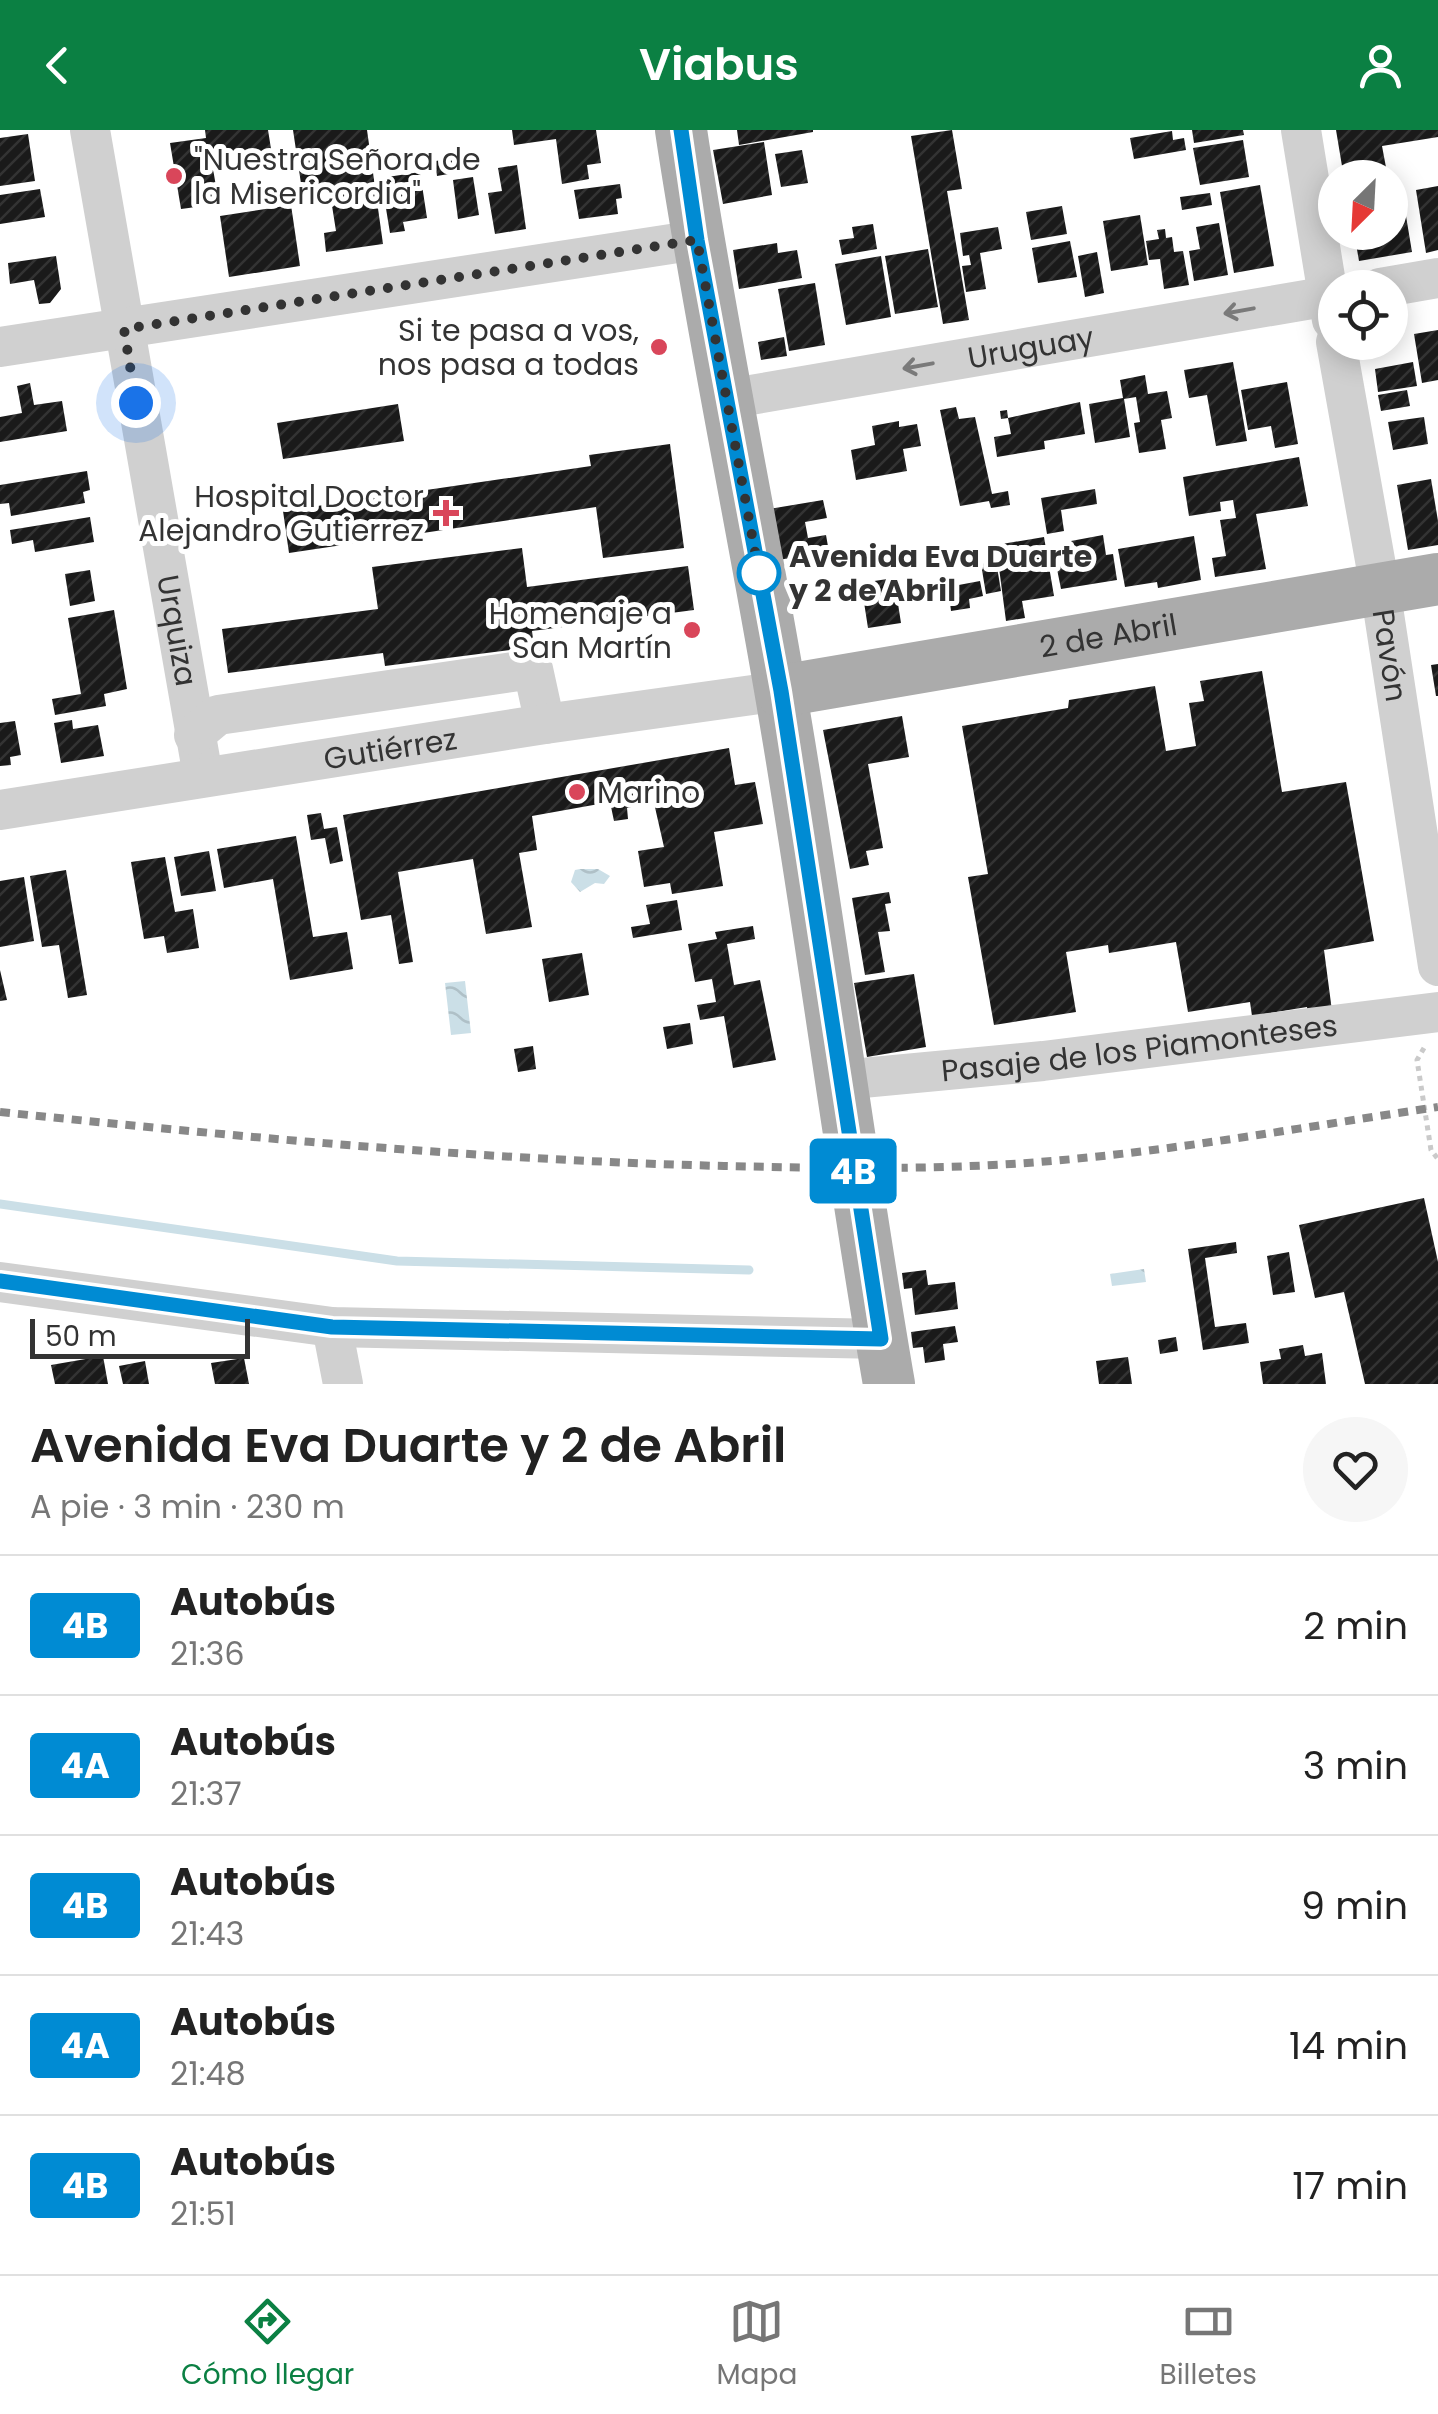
<!DOCTYPE html>
<html lang="es">
<meta charset="utf-8">
<style>
:root{--surface:#fff;--page:#f6f6f6;--text:#222;--muted:#767676;--line:#e0e0e0;--accent:#0b8043}
body{margin:0;font-family:Poppins,sans-serif;background:var(--page);color:var(--text);height:100vh;display:flex;flex-direction:column;font-size:38px;white-space:nowrap}
*{box-sizing:border-box;margin:0}
p{font-size:32px;color:var(--muted)}
.icon{flex:none;width:55px;height:55px;fill:none;stroke:currentColor;stroke-width:2;stroke-linecap:round;stroke-linejoin:round}
.map{position:relative;height:1254px;overflow:hidden}
.side{display:flex;flex-direction:column;background:var(--surface);flex:1}
.side>*{flex:none}
.badge{padding:0 20px;border-radius:8px;font-size:35px;line-height:65px}
.needle{width:65px;rotate:204deg}
.tools{position:absolute;left:1318px;top:30px;display:grid;gap:20px}
.tools a{display:grid;place-items:center;width:90px;height:90px;border-radius:50%;background:var(--surface);box-shadow:0 5px 25px #0003;font-size:50px}
.scale{position:absolute;left:30px;bottom:25px;width:220px;box-sizing:border-box;padding-left:10px;border:5px solid #333;border-top:0;font-size:28px;line-height:35px;white-space:nowrap;color:#333;-webkit-text-stroke:8px #fff;paint-order:stroke}
.you{position:absolute;width:50px;height:50px;margin:-25px;border:8px solid #fff;border-radius:50%;background:#1a73e8;box-shadow:0 0 0 15px #1a73e833}
.map>.badge{position:absolute;translate:-50% -50%;box-shadow:0 0 0 5px #fff}
.round{display:grid;place-items:center;flex:none;width:105px;height:105px;border-radius:52px;background:var(--page)}
.summary{display:flex;align-items:center;justify-content:space-between;height:170px;padding:0 30px}
h1{font-size:48px;font-weight:600;line-height:75px}
ul{padding:0;list-style:none}
li{display:flex;align-items:center;gap:30px;height:140px;padding:0 30px;border-top:2px solid var(--line)}
li div{flex:1}
li b{display:block;font-size:38px}
li em{font-style:normal}
li .badge{min-width:110px;font-weight:700;text-align:center}
header{display:flex;justify-content:space-between;align-items:center;height:130px;padding:0 30px;background:var(--accent);color:#fff;font-size:45px;font-weight:600}
.tab-bar{display:flex;justify-content:space-around;align-items:center;height:140px;border-top:2px solid var(--line);background:var(--surface);font-size:28px;color:var(--muted)}
.tab-bar a{display:grid;justify-items:center;gap:5px}
.tab-bar .selected{color:var(--accent)}
.map>svg:first-child{display:block}
.water{fill:url(#water-waves)}
.lines{fill:none;stroke-linecap:round;stroke-linejoin:round}
.stream{stroke:#cbdfe7;stroke-width:9}
.building{fill:url(#building-hatch)}
.path{stroke:#cacaca;stroke-width:5;stroke-dasharray:5 5;stroke-linecap:butt}
.minor{stroke:#d0d0d0;stroke-width:40}
.major{stroke:#ababab;stroke-width:52}
.rail{stroke:#888;stroke-width:8;stroke-dasharray:10 8;stroke-linecap:butt}
.oneway{stroke:#7a7a7a}
.line-casing{stroke:#fff;stroke-width:22}
.line{stroke:#008bd3;stroke-width:15}
.walk{stroke:#333;stroke-width:10;stroke-dasharray:0 18}
.poi-dot{fill:#d9465a;stroke:#fff;stroke-width:4}
.stop-dot{fill:#fff;stroke:#008bd3;stroke-width:5}
.labels{text-anchor:middle;dominant-baseline:central;stroke-width:10;stroke-linejoin:round;paint-order:stroke}
.poi-label{font-size:30px;fill:#333;stroke:#fff;text-anchor:end}
.street-label{font-size:30px;fill:#333;stroke:#fff}
.stop-label{font-size:30px;font-weight:bold;fill:#333;stroke:#fff;text-anchor:start}
</style>
<header><svg class="icon" aria-label="back" viewBox="0 0 24 24"><path d="M15 5l-7 7 7 7"/></svg>Viabus<svg class="icon" aria-label="person" viewBox="0 0 24 24"><circle cx="12" cy="8" r="4"/><path d="M4 21q1-7 8-7t8 7"/></svg></header>
<div class="map">
<svg width="1438" height="1254" viewBox="0 0 1438 1254">
<defs>
<pattern id="water-waves" width="16" height="10" patternUnits="userSpaceOnUse" patternTransform="scale(2.5)"><rect width="16" height="10" fill="#cbdfe7"/><path d="M0 5q4-4 8 0t8 0" fill="none" stroke="#afc0c7"/></pattern>
<pattern id="building-hatch" width="6" height="6" patternUnits="userSpaceOnUse" patternTransform="scale(2.5)"><rect width="6" height="6" fill="#1a1a1a"/><path d="M-1 1l2-2M0 6l6-6M5 7l2-2" fill="none" stroke="#333"/></pattern>
</defs>
<rect width="100%" height="100%" fill="#fff"/>
<path class="water" d="M580,739H598L610,746L604,754L595,753L580,762L571,752L575,740Z
M465,851L471,903L451,905L445,853Z
M1144,1139L1146,1152L1112,1156L1110,1144Z"/>
<g class="lines">
<path class="stream" d="M0,1074L397,1131L749,1140"/>
</g>
<path class="building" d="M205,0H268L272,25L212,33L219,74L181,79L170,13L206,8Z
M293,0H367L383,114L326,122L324,103L336,101L330,63L303,67Z
M512,0H596L601,33L587,35L589,49L562,54L556,9L514,15Z
M737,0H813V2L739,15Z
M952,0L962,59L947,61L969,190L943,194L911,6Z
M1192,0H1243L1244,5L1194,13Z
M1336,0H1438V7L1382,16L1388,48H1344Z
M1172,1L1173,10L1184,8L1186,20L1134,29L1130,8Z
M28,4L35,51L0,56V8Z
M1243,10L1249,47L1200,55L1193,18Z
M764,12L772,65L723,74L713,20Z
M802,20L808,53L781,57L775,24Z
M452,29L454,43L437,46L435,31Z
M517,35L526,99L495,104L488,63L502,61L498,38Z
M420,42L427,88L403,92L405,101L390,103L381,48Z
M473,47L479,85L458,89L453,50Z
M620,54L622,68L616,69L618,84L579,89L574,60Z
M1260,55L1274,136L1234,143L1220,62Z
M1438,56V120L1426,123L1416,60Z
M40,59L45,87L0,94V65Z
M1210,63L1212,75L1182,80L1180,67Z
M1404,74L1412,122L1359,131L1354,102H1390V76Z
M291,75L300,136L229,147L220,86Z
M1062,76L1067,104L1031,110L1026,82Z
M1140,85L1148,135L1111,141L1103,91Z
M1219,93L1228,145L1194,151L1189,121L1200,119L1196,97Z
M873,94L877,119L842,125L839,110L854,108L852,97Z
M998,97L1002,119L980,123L986,159L966,162L962,136L971,135L969,125L963,126L960,103Z
M1165,99L1166,108L1172,107L1174,122L1183,121L1189,155L1164,159L1160,129L1149,130L1146,111L1159,109L1157,100Z
M1070,111L1077,147L1038,153L1032,118Z
M777,113L778,123L797,120L802,148L739,159L733,120Z
M928,119L938,177L895,184L885,126Z
M1097,122L1104,163L1085,167L1078,126Z
M56,126L61,159L50,173L39,174L34,150L10,154L8,133Z
M881,126L891,187L846,195L835,134Z
M815,153L825,215L789,221L778,159Z
M1438,200V250L1422,253L1414,204Z
M784,207L787,226L761,230L758,212Z
M1233,232L1247,311L1216,316L1207,265L1189,268L1184,240Z
M1413,232L1417,256L1378,262L1375,239Z
M1145,245L1148,264L1167,261L1172,288L1161,290L1166,319L1139,323L1134,293L1140,292L1136,267L1124,269L1130,307L1095,313L1089,274L1123,268L1120,250Z
M1287,252L1298,314L1275,318L1271,296L1248,300L1241,260Z
M30,253L34,275L62,271L67,301L0,312V287L22,283L17,256Z
M1407,260L1410,276L1381,281L1378,265Z
M1080,272L1085,304L1044,311L1045,319L997,327L994,307L1011,304L1008,288L1001,289L1000,281L1007,280L1008,288Z
M398,274L404,311L283,329L277,293Z
M956,277L959,289L975,287L992,364L1008,361L1010,375L991,378L989,371L960,376L940,280Z
M1424,287L1428,314L1393,320L1388,292Z
M899,291V297L917,294L921,316L903,319L907,341L856,350L851,320L875,315L872,296Z
M670,314L684,418L603,428L596,377L289,423L283,381L591,336L589,325Z
M1299,327L1308,376L1256,384L1266,439L1215,447L1212,428L1226,426L1220,390L1236,388L1233,370L1220,372L1221,381L1189,386L1183,347Z
M87,341L90,360L83,362L85,373L11,386L9,373L0,374V355Z
M1431,349L1438,391V415L1408,420L1397,355Z
M1095,359L1097,374L1061,380L1064,401L1047,404L1041,368Z
M823,370L827,388L805,392L808,408L826,405L829,422L778,430L769,379Z
M90,387L94,412L35,422L33,410L12,414L10,400Z
M1103,405L1106,425L1113,424L1117,450L1061,459L1056,434L1074,431L1071,411Z
M1194,406L1201,450L1158,458L1157,452L1125,457L1118,419Z
M1044,407L1054,466L1022,471L1025,488L1006,491L996,415Z
M522,418L527,457L688,436L694,480L532,501L534,517L385,536L383,523L228,543L222,499L378,479L372,437Z
M996,431L1001,461L986,464L981,434Z
M90,440L95,471L70,476L65,444Z
M894,448L901,493L868,498L861,453Z
M980,451L983,466L969,469L970,478L951,481L948,457Z
M114,480L127,559L104,564L106,576L55,585L52,569L81,564L68,488Z
M1438,534V566H1436L1431,535Z
M1262,541L1282,662L1346,652L1374,811L1324,820L1332,881L1308,885L1307,877L1252,886L1250,872L1188,882L1176,812L1109,823L1108,815L1066,822L1076,882L994,895L968,747L988,744L962,596L1068,578L1069,570L1155,556L1166,621L1196,616L1189,573L1204,571L1200,551Z
M902,586L909,627L868,634L883,718L866,721L869,735L850,739L823,600Z
M72,590L73,599L98,595L104,626L61,633L54,593Z
M15,591L21,625L10,627L11,635L0,636V593Z
M729,618L735,655L755,652L763,694L714,702L723,756L672,764L670,753L644,757L638,721L664,717L654,673L627,678L628,689L614,691L610,672L532,686L537,720L519,723L532,797L486,804L473,729L398,742L413,832L399,834L391,785L361,790L343,685Z
M321,683L324,699L337,697L343,731L330,734L325,708L311,710L307,685Z
M296,706L313,807L347,802L353,839L290,850L273,749L224,758L217,719Z
M209,721L216,761L181,766L174,727Z
M165,727L175,782L193,779L199,818L167,823L164,806L144,809L131,732Z
M66,740L87,865L68,868L59,815L42,817L30,746Z
M24,747L34,811L0,817V751Z
M889,762L891,773L885,774L890,801L878,802L885,842L865,845L852,768Z
M677,770L682,800L633,808L631,797L650,794L646,775Z
M753,796L755,809L727,814L734,855L760,850L776,930L733,938L724,886L700,890L697,875L716,872L712,849L695,852L688,814L717,809L715,802Z
M582,823L589,865L549,872L542,829Z
M0,840L7,870L0,871Z
M914,844L926,917L867,927L854,853Z
M690,893L693,914L667,919L663,897Z
M533,916L536,939L518,942L514,919Z
M1424,1068L1438,1132V1254H1365L1344,1162L1315,1168L1299,1095Z
M1236,1112L1237,1123L1205,1128L1215,1197L1246,1193L1249,1213L1203,1220L1188,1119Z
M1289,1122L1295,1162L1273,1165L1267,1126Z
M926,1140L928,1155L955,1152L958,1179L915,1185L912,1158L904,1159L902,1143Z
M955,1196L958,1212L943,1214L945,1230L925,1233L923,1217L913,1218L911,1202Z
M1176,1207L1178,1221L1160,1224L1158,1210Z
M1303,1215L1305,1226L1322,1223L1326,1254H1263L1260,1232L1281,1229L1279,1219Z
M103,1226L108,1254H55L51,1235Z
M1128,1227L1132,1254H1099L1096,1231Z
M244,1228L249,1254H215L211,1233Z
M145,1231L149,1254H123L119,1236Z"/>
<g class="lines">
<path class="path" d="M1424,918L1417,930L1431,1020L1438,1029"/>
<g class="minor">
<path id="s1" d="M90,0L203,646"/>
<path d="M1301,0L1332,190"/>
<path d="M1380,158L1438,148"/>
<path id="s2" d="M1336,212L1380,458L1438,836"/>
<path d="M0,217L697,110"/>
<path id="s3" d="M727,269L1335,165"/>
<path d="M194,605L218,585L533,539L545,594"/>
<path id="s4" d="M0,680L545,594L781,561"/>
<path id="s5" d="M841,950L1043,931L1438,882"/>
<path d="M0,1152L332,1197L881,1209"/>
<path d="M332,1197L343,1254"/>
</g>
<g class="major">
<path d="M681,0C709,187 748,372 780,559C820,790 849,1023 889,1254"/>
<path id="s6" d="M781,561L1438,449"/>
</g>
<path class="rail" d="M0,982C241,1007 481,1030 724,1036C819,1038 915,1040 1011,1034C1154,1025 1296,998 1438,977"/>
</g>
<defs><path id="oneway-shaft" d="M-6 0H5M1.5-3L5.5 0L1.5 3" fill="none" stroke-width="1.6" stroke-linecap="round" stroke-linejoin="round" transform="scale(2.5)"/></defs>
<g class="oneway">
<use href="#oneway-shaft" transform="translate(1239 181) rotate(170)"/>
<use href="#oneway-shaft" transform="translate(918 236) rotate(170)"/>
</g>
<g class="lines">
<g class="line-casing">
<path id="line" d="M0,1151L332,1197L881,1209L781,561L697,110L681,0"/>
</g>
<use href="#line" class="line"/>
<path class="walk" d="M136,273L124,199L697,110L759,443"/>
</g>
<g class="poi-dot">
<circle cx="174" cy="46" r="10"/>
<circle cx="659" cy="217" r="10"/>
<path d="M441 368h10v10h10v10h-10v10h-10v-10h-10v-10h10z"/>
<circle cx="692" cy="500" r="10"/>
<circle cx="577" cy="662" r="10"/>
</g>
<circle class="stop-dot" cx="759" cy="443" r="20"/>
<g class="labels">
<g class="poi-label">
<text x="194" y="29" text-anchor="start">"Nuestra Señora de<tspan x="194" dy="34">la Misericordia"</tspan></text>
<text x="639" y="200">Si te pasa a vos,<tspan x="639" dy="34">nos pasa a todas</tspan></text>
<text x="424" y="366">Hospital Doctor<tspan x="424" dy="34">Alejandro Gutierrez</tspan></text>
<text x="672" y="483">Homenaje a<tspan x="672" dy="34">San Martín</tspan></text>
<text x="597" y="662" text-anchor="start">Marino</text>
</g>
<g class="street-label">
<text stroke="none"><textPath href="#s3" startOffset="308">Uruguay</textPath></text>
<text stroke="none"><textPath href="#s1" startOffset="508">Urquiza</textPath></text>
<text stroke="none"><textPath href="#s6" startOffset="332">2 de Abril</textPath></text>
<text stroke="none"><textPath href="#s2" startOffset="318">Pavón</textPath></text>
<text stroke="none"><textPath href="#s4" startOffset="395">Gutiérrez</textPath></text>
<text stroke="none"><textPath href="#s5" startOffset="300">Pasaje de los Piamonteses</textPath></text>
</g>
<g class="stop-label">
<text x="789" y="426">Avenida Eva Duarte<tspan x="789" dy="34">y 2 de Abril</tspan></text>
</g>
</g>
</svg>
<div class="tools">
<a><svg class="needle" viewBox="-14 -14 28 28"><path d="M0-13l5 13h-10z" fill="#e53935"/><path d="M0 13l5-13h-10z" fill="#767676"/></svg></a>
<a><svg class="icon" aria-label="locate" viewBox="0 0 24 24"><circle cx="12" cy="12" r="6"/><path d="M12 2v4M12 18v4M2 12h4M18 12h4"/></svg></a>
</div>
<div class="scale">50 m</div>
<div class="you" style="left:136px;top:273px"></div>
<b class="badge" style="left:853px;top:1041px;background:#008bd3;color:#fff">4B</b>
</div>
<section class="side">
<div class="summary"><div><h1>Avenida Eva Duarte y 2 de Abril</h1><p>A pie · 3 min · 230 m</p></div><a class="round"><svg class="icon" aria-label="heart" viewBox="0 0 24 24"><path d="M12 20l-8-8c-3-5 5-10 8-4 3-6 11-1 8 4z"/></svg></a></div>
<ul>
<li><span class="badge" style="background:#008bd3;color:#fff">4B</span><div><b>Autobús</b><p>21:36</p></div><em>2 min</em></li>
<li><span class="badge" style="background:#008bd3;color:#fff">4A</span><div><b>Autobús</b><p>21:37</p></div><em>3 min</em></li>
<li><span class="badge" style="background:#008bd3;color:#fff">4B</span><div><b>Autobús</b><p>21:43</p></div><em>9 min</em></li>
<li><span class="badge" style="background:#008bd3;color:#fff">4A</span><div><b>Autobús</b><p>21:48</p></div><em>14 min</em></li>
<li><span class="badge" style="background:#008bd3;color:#fff">4B</span><div><b>Autobús</b><p>21:51</p></div><em>17 min</em></li>
</ul>
</section>
<nav class="tab-bar">
<a class="selected"><svg class="icon" aria-label="directions" viewBox="0 0 24 24"><path d="M12 3l9 9-9 9-9-9zM9 14v-3h6M13 9l2 2-2 2"/></svg>Cómo llegar</a>
<a><svg class="icon" aria-label="map" viewBox="0 0 24 24"><path d="M3 6l6-2 6 2 6-2v14l-6 2-6-2-6 2zM9 4v14M15 6v14"/></svg>Mapa</a>
<a><svg class="icon" aria-label="tickets" viewBox="0 0 24 24"><path d="M3 7h18v10H3zM15 7v10"/></svg>Billetes</a>
</nav>
